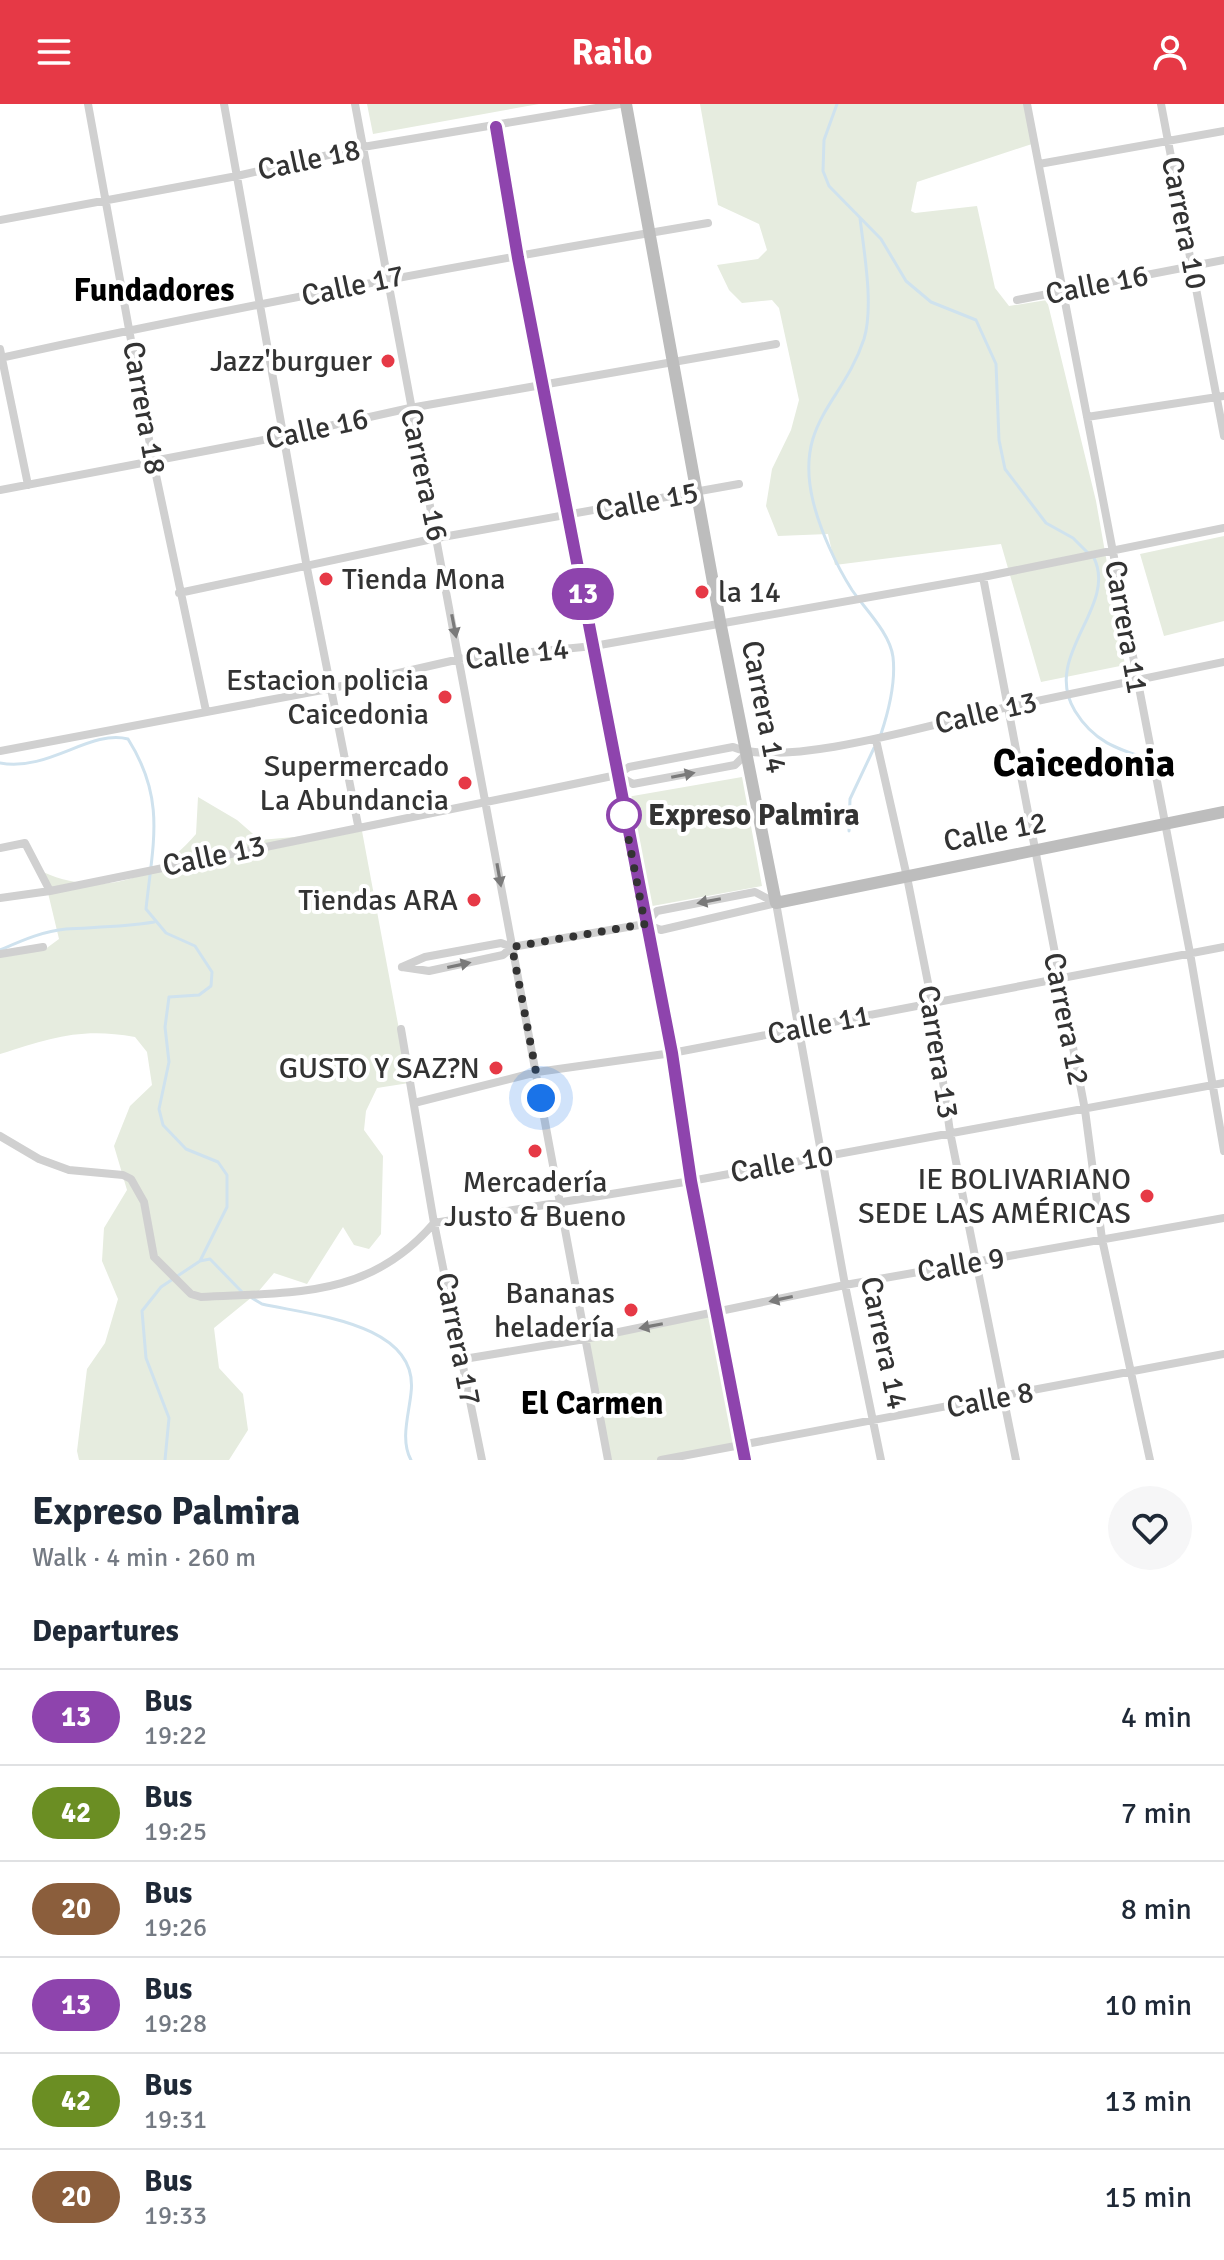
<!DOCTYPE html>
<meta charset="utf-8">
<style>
:root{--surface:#fff;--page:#f6f6f7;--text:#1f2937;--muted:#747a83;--line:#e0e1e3;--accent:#e63946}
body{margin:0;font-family:Signika,sans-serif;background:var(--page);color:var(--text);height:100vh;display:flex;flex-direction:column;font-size:30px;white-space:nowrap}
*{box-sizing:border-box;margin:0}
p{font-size:26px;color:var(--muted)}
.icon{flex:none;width:44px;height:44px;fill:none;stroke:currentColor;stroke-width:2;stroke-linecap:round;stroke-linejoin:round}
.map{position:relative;height:1356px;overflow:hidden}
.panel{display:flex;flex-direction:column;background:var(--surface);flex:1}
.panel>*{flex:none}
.badge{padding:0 16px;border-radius:26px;font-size:28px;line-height:52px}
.you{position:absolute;width:40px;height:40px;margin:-20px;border:6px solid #fff;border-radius:50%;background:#1a73e8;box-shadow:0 0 0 12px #1a73e833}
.map>.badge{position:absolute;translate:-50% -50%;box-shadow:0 0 0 4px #fff}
h2{padding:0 32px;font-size:30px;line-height:72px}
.round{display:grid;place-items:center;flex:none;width:84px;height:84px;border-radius:42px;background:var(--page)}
.summary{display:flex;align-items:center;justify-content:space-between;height:136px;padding:0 32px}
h1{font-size:38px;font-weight:700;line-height:60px}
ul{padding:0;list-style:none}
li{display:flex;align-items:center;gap:24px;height:96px;padding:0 32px;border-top:2px solid var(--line)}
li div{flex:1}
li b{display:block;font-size:30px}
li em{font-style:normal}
li .badge{min-width:88px;font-weight:700;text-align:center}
header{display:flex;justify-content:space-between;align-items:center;height:104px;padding:0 32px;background:var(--accent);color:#fff;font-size:36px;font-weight:700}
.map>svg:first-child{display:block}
.green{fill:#e6ecdf}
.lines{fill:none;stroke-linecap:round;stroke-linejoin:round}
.stream{stroke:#cfe2ee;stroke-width:3}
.street{stroke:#d0d0d0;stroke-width:8}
.secondary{stroke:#bdbdbd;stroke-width:12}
.oneway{fill:#7a7a7a}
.line-casing{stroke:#fff;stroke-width:18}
.line{stroke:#8e44ad;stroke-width:12}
.walk{stroke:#333;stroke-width:8;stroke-dasharray:0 14.4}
.poi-dot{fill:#e63946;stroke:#fff;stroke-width:3}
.stop-dot{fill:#fff;stroke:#8e44ad;stroke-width:4}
.labels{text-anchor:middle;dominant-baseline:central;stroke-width:8;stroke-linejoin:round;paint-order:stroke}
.street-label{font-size:30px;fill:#333;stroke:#fff}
.poi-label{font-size:30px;fill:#333;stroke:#fff;text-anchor:end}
.stop-label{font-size:30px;font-weight:bold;fill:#333;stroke:#fff;text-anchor:start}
.neighbourhood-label{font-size:32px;font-weight:bold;fill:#000;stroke:#fff}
.district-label{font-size:38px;font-weight:bold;fill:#000;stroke:#fff}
</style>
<header><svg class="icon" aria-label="menu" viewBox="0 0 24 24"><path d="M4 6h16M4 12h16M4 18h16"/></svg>Railo<svg class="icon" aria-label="person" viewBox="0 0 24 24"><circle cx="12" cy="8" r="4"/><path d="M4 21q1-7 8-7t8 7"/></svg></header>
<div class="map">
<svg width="1224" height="1356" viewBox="0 0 1224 1356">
<rect width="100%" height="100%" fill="#fff"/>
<path class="green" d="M367,0H539L373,30Z
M700,0H1030L1035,39L917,78L911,107L915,109L977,102L995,184L1009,202L1047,196L1096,397L1125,561L1041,578L1001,440L835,461L828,430L778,432L766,402L772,365L791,326L799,296L779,204L772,196L742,199L729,186L717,161L758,155L767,146L759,120L718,101Z
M1224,432V517L1164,532L1140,450Z
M742,673L762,782L647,803L627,693Z
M198,693L237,716L260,736L362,727L409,979L377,984L366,1007L364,1026L383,1052L381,1130L369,1145L354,1141L343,1123L307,1180L274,1169L258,1188L214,1224L219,1264L243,1290L248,1326L229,1356H79L77,1347L87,1265L105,1239L118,1195L102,1157L104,1124L127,1086L114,1042L130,1002L152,981L147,948L135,933C81,923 51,934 0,950V852L44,846L59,835L43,768C98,793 157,777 196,730Z
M718,1209L742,1340L661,1356H608L585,1235Z"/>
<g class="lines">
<path class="stream" d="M837,0L824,36L823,67L829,82L881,135L906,177L931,198L976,216L996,260L999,336L1005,365L1046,419L1073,434L1088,449
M860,114C864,148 874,202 864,235C843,299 794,318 813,397C820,426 836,461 852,486C865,505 890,529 893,553C896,579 889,606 881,630
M1094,454C1118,503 1041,552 1075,607C1094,638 1117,645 1151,656
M0,659C49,668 90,625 128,635C166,695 153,738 146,805L166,829L195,842L212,868L211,882L199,891L169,893L165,923L169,958L159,1005L163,1021L186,1045L218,1058L227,1071V1103L200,1157L161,1183L142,1207L146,1254L169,1314L165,1356
M849,727L850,695L874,644
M0,846C21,837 43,827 66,825C96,823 124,823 154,818
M200,1157L210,1155L242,1188
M252,1194L262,1200C310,1211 420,1219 411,1289C409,1310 400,1336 411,1356"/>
<path class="street" d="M88,0L153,357L206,607
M224,0L307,464L358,721
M355,0L608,1356
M1027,0L1190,849L1224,1047
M1161,0L1224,332
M496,23L645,820L672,949L691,1077L745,1356
M1039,60L1224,27
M0,116L237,72L363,43L620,0
M1017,196L1224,156
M0,245L28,381
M0,254C235,203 471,159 708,119
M1087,313L1224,292
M0,386L284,332L410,304L776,240
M983,473L1085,1006L1102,1135L1150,1356
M179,489L437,434L739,380
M876,636L907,773L932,899L950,1028L1016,1356
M0,647L333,584L460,555L594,542L983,473L1224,424
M617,671L633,680L735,661L747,649
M0,744L25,739L50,787
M0,794L50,787C238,747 428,711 617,671L629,663L733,643C786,666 947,616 1008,603C1080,588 1152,573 1224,558
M776,799L845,1181L881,1356
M645,820L657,807L755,788L776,799
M0,850L43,843
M402,863L425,853L501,839L512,843L645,820L661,826L776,799
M402,863L429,867L503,851L512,843
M401,925L434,1119L482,1356
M414,999L537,968L672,949L1224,843
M0,1032L39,1055L69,1066L123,1071L131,1075L144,1098L154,1153L191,1190L201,1193C293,1188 369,1195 434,1119L691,1077L1224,979
M464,1255L585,1235L845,1181L1224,1114
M661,1356L1224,1250"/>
<path class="secondary" d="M626,0L720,517L776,799L1224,708"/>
</g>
<defs><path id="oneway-solid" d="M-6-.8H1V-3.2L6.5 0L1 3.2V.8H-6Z" transform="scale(2)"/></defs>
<g class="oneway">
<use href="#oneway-solid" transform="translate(454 522) rotate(79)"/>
<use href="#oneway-solid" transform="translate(683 671) rotate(-11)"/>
<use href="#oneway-solid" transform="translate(499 771) rotate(80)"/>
<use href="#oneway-solid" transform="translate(709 797) rotate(169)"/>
<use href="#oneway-solid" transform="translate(459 861) rotate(-12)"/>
<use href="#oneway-solid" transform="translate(781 1195) rotate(168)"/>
<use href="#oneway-solid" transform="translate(651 1222) rotate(169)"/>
</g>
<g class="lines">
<g class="line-casing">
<path id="line" d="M496,23L518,154L672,949L691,1077L745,1356"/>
</g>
<use href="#line" class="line"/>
<path class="walk" d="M541,994L512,843L645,820L624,711"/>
</g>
<g class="poi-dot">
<circle cx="388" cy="257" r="8"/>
<circle cx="326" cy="475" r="8"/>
<circle cx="702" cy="488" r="8"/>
<circle cx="445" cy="593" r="8"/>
<circle cx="465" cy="679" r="8"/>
<circle cx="474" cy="796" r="8"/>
<circle cx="496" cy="964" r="8"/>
<circle cx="535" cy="1047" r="8"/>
<circle cx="1147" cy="1092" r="8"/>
<circle cx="631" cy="1206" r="8"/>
</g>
<circle class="stop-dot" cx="624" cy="711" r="16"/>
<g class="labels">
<g class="street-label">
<text transform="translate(309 56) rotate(-12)">Calle 18</text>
<text transform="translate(1184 119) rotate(79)">Carrera 10</text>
<text transform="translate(1097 181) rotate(-11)">Calle 16</text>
<text transform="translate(353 182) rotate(-12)">Calle 17</text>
<text transform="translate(144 304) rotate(80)">Carrera 18</text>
<text transform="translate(317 325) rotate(-12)">Calle 16</text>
<text transform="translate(424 371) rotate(78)">Carrera 16</text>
<text transform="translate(647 398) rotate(-11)">Calle 15</text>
<text transform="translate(1126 523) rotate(80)">Carrera 11</text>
<text transform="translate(517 550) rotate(-6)">Calle 14</text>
<text transform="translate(764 603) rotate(79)">Carrera 14</text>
<text transform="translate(986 609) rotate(-13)">Calle 13</text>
<text transform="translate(995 728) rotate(-11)">Calle 12</text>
<text transform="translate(214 752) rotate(-12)">Calle 13</text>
<text transform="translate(1066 915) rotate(79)">Carrera 12</text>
<text transform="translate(819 921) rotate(-11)">Calle 11</text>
<text transform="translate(938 948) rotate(81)">Carrera 13</text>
<text transform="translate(782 1060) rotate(-10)">Calle 10</text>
<text transform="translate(961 1161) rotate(-10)">Calle 9</text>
<text transform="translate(458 1235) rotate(79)">Carrera 17</text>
<text transform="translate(884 1239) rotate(78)">Carrera 14</text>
<text transform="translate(990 1296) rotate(-11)">Calle 8</text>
</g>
<g class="poi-label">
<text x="372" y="257">Jazz'burguer</text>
<text x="342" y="475" text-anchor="start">Tienda Mona</text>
<text x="718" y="488" text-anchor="start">la 14</text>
<text x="429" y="576">Estacion policia<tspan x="429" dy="34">Caicedonia</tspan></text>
<text x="449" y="662">Supermercado<tspan x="449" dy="34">La Abundancia</tspan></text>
<text x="458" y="796">Tiendas ARA</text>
<text x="480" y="964">GUSTO Y SAZ?N</text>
<text x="1131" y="1075">IE BOLIVARIANO<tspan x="1131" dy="34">SEDE LAS AMÉRICAS</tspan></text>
<text x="535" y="1078" text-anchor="middle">Mercadería<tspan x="535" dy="34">Justo &amp; Bueno</tspan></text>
<text x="615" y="1189">Bananas<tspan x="615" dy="34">heladería</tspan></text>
</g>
<g class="stop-label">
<text x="648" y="711">Expreso Palmira</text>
</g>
<g class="neighbourhood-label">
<text x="154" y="186">Fundadores</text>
<text x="592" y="1299">El Carmen</text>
</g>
<g class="district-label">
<text x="1084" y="659">Caicedonia</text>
</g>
</g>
</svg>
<div class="you" style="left:541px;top:994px"></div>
<b class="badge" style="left:583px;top:490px;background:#8e44ad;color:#fff">13</b>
</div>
<section class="panel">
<div class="summary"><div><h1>Expreso Palmira</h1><p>Walk · 4 min · 260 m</p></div><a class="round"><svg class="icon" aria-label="heart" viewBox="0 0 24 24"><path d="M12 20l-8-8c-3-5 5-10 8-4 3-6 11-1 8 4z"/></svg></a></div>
<h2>Departures</h2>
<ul>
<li><span class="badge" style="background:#8e44ad;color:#fff">13</span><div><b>Bus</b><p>19:22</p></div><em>4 min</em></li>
<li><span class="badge" style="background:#6b8e23;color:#fff">42</span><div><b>Bus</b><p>19:25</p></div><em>7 min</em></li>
<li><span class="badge" style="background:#8b5e3c;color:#fff">20</span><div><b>Bus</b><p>19:26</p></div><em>8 min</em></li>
<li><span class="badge" style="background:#8e44ad;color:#fff">13</span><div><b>Bus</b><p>19:28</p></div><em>10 min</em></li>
<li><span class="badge" style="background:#6b8e23;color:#fff">42</span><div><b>Bus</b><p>19:31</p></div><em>13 min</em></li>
<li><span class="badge" style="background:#8b5e3c;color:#fff">20</span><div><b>Bus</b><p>19:33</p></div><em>15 min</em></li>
</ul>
</section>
